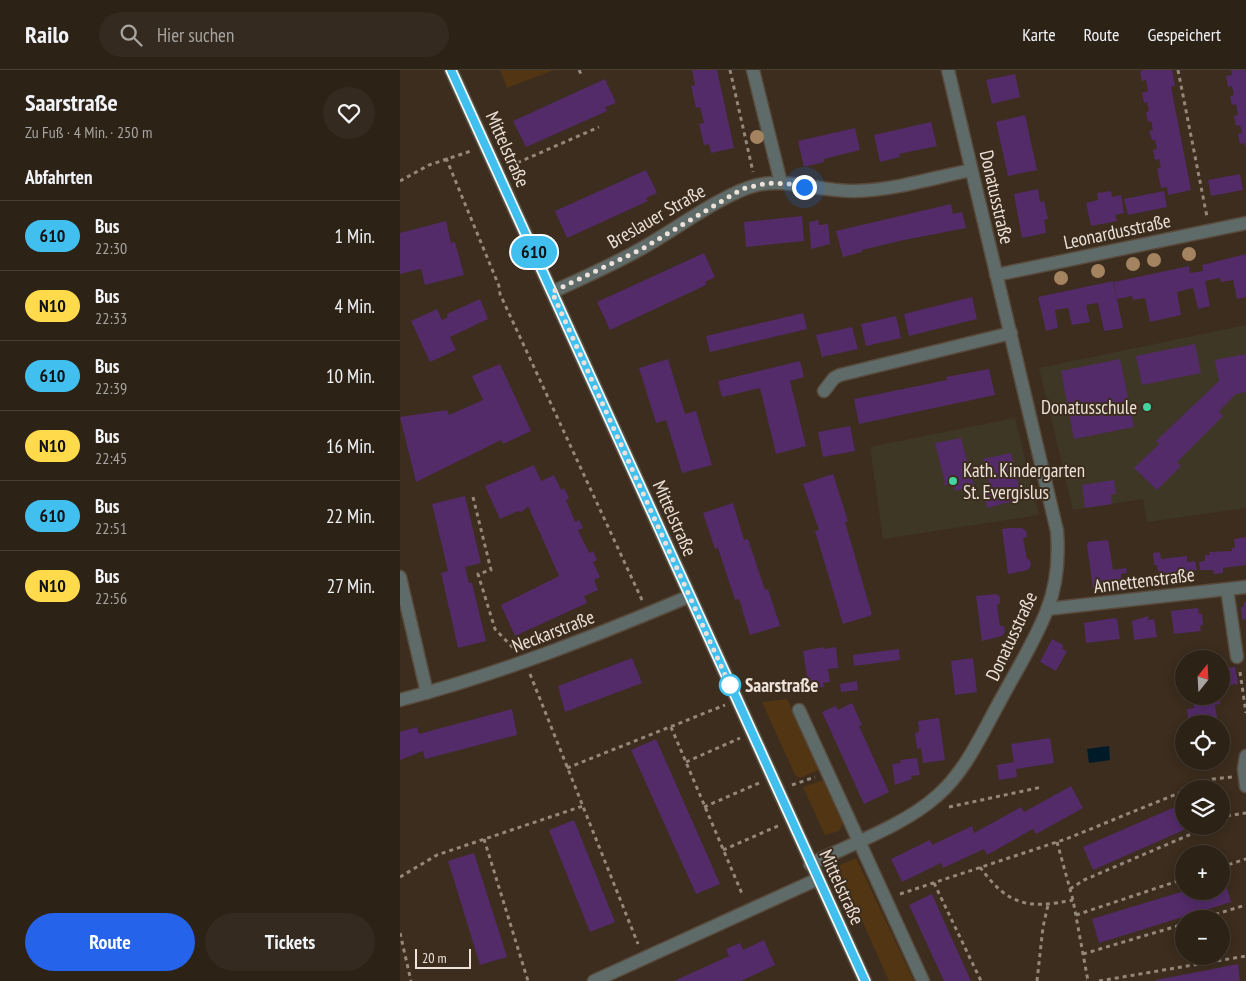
<!DOCTYPE html>
<html lang="de">
<meta charset="utf-8">
<style>
:root{--surface:#2d2216;--page:#352a1f;--text:#f1f3f6;--muted:#a7a4a1;--line:#483f35;--accent:#2563eb}
body{margin:0;font-family:"PT Sans Narrow",sans-serif;background:var(--page);color:var(--text);height:100vh;display:flex;flex-direction:column;font-size:19px;white-space:nowrap}
*{box-sizing:border-box;margin:0}
p{font-size:16px;color:var(--muted)}
.icon{flex:none;width:28px;height:28px;fill:none;stroke:currentColor;stroke-width:2;stroke-linecap:round;stroke-linejoin:round}
.map{position:relative;flex:1;overflow:hidden}
.details{display:flex;flex-direction:column;background:var(--surface);width:400px}
.details>*{flex:none}
.badge{padding:0 10px;border-radius:16px;font-size:18px;line-height:32px}
.needle{width:32px;rotate:18deg}
.fabs{position:absolute;left:775px;top:580px;display:grid;gap:10px}
.fabs a{display:grid;place-items:center;width:55px;height:55px;border-radius:50%;background:var(--surface);box-shadow:0 2px 12px #0003,0 0 0 1px var(--line);font-size:25px}
.scale{position:absolute;left:15px;bottom:12px;width:56px;box-sizing:border-box;padding-left:5px;border:2px solid #ece2d9;border-top:0;font-size:14px;line-height:18px;white-space:nowrap;color:#ece2d9;-webkit-text-stroke:4px #3c2d1e;paint-order:stroke}
.you{position:absolute;width:25px;height:25px;margin:-12px;border:4px solid #fff;border-radius:50%;background:#1a73e8;box-shadow:0 0 0 8px #1a73e833}
.map>.badge{position:absolute;translate:-50% -50%;box-shadow:0 0 0 2px #fff}
h2{padding:0 25px;font-size:19px;line-height:45px}
.round{display:grid;place-items:center;flex:none;width:52px;height:52px;border-radius:26px;background:var(--page)}
.headline{display:flex;align-items:center;justify-content:space-between;height:85px;padding:0 25px}
h1{font-size:24px;font-weight:700;line-height:38px}
.primary-button{display:flex;gap:10px;margin-top:auto;padding:10px 25px}
.primary-button a{flex:1;height:58px;border-radius:30px;background:var(--accent);color:#fff;font-size:20px;font-weight:700;line-height:58px;text-align:center}
.primary-button a+a{background:var(--page);color:var(--text)}
ul{padding:0;list-style:none}
li{display:flex;align-items:center;gap:15px;height:70px;padding:0 25px;border-top:1px solid var(--line)}
li div{flex:1}
li b{display:block;font-size:19px}
li em{font-style:normal}
li .badge{min-width:55px;font-weight:700;text-align:center}
header{display:flex;align-items:center;gap:30px;box-sizing:border-box;height:70px;padding:0 25px;background:var(--surface);border-bottom:1px solid var(--line)}
header strong{font-size:24px}
nav{display:flex;gap:28px;margin-inline-start:auto;font-size:18px}
.search{width:350px;height:45px;background:var(--page);display:flex;align-items:center;gap:12px;box-sizing:border-box;padding:0 18px;border-radius:28px;color:var(--muted);font-size:19px}
main{display:flex;flex:1;min-height:0}
.map>svg:first-child{display:block}
.education{fill:#3f3726}
.green{fill:#523513}
.water{fill:#001b28}
.building{fill:#532b69}
.lines{fill:none;stroke-linecap:round;stroke-linejoin:round}
.minor-casing{stroke:#584a3c;stroke-width:15}
.major-casing{stroke:#584a3c;stroke-width:15}
.path{stroke:#94877b;stroke-width:3;stroke-dasharray:4 4;stroke-linecap:butt}
.minor{stroke:#5f6b69;stroke-width:12}
.major{stroke:#8ca5a1;stroke-width:12}
.tree{fill:#a48361}
.line-casing{stroke:#fff;stroke-width:11}
.line{stroke:#41bfef;stroke-width:8}
.walk{stroke:#ece2d9;stroke-width:5;stroke-dasharray:0 9}
.poi-dot{fill:#43d4a0;stroke:#3c2d1e;stroke-width:2}
.stop-dot{fill:#fff;stroke:#41bfef;stroke-width:2.5}
.labels{text-anchor:middle;dominant-baseline:central;stroke-width:4;stroke-linejoin:round;paint-order:stroke}
.street-label{font-size:19px;fill:#ece2d9;stroke:#3c2d1e}
.poi-label{font-size:19px;fill:#ece2d9;stroke:#3c2d1e;text-anchor:end}
.stop-label{font-size:19px;font-weight:bold;fill:#ece2d9;stroke:#3c2d1e;text-anchor:start}
</style>
<header>
<strong>Railo</strong>
<div class="search"><svg class="icon" aria-label="search" viewBox="0 0 24 24"><circle cx="10" cy="10" r="6"/><path d="M15 15l6 6"/></svg>Hier suchen</div>
<nav><a>Karte</a><a>Route</a><a>Gespeichert</a></nav>
</header>
<main>
<section class="details">
<div class="headline"><div><h1>Saarstraße</h1><p>Zu Fuß · 4 Min. · 250 m</p></div><a class="round"><svg class="icon" aria-label="heart" viewBox="0 0 24 24"><path d="M12 20l-8-8c-3-5 5-10 8-4 3-6 11-1 8 4z"/></svg></a></div>
<h2>Abfahrten</h2>
<ul>
<li><span class="badge" style="background:#41bfef;color:#111">610</span><div><b>Bus</b><p>22:30</p></div><em>1 Min.</em></li>
<li><span class="badge" style="background:#ffdb4b;color:#111">N10</span><div><b>Bus</b><p>22:33</p></div><em>4 Min.</em></li>
<li><span class="badge" style="background:#41bfef;color:#111">610</span><div><b>Bus</b><p>22:39</p></div><em>10 Min.</em></li>
<li><span class="badge" style="background:#ffdb4b;color:#111">N10</span><div><b>Bus</b><p>22:45</p></div><em>16 Min.</em></li>
<li><span class="badge" style="background:#41bfef;color:#111">610</span><div><b>Bus</b><p>22:51</p></div><em>22 Min.</em></li>
<li><span class="badge" style="background:#ffdb4b;color:#111">N10</span><div><b>Bus</b><p>22:56</p></div><em>27 Min.</em></li>
</ul>
<div class="primary-button"><a>Route</a><a>Tickets</a></div>
</section>
<div class="map">
<svg width="846" height="911" viewBox="0 0 846 911">
<rect width="100%" height="100%" fill="#3c2d1e"/>
<path class="education" d="M846,255V438L747,452L743,429L673,440L639,298Z
M615,348L639,445L483,469L470,377Z"/>
<path class="green" d="M100,0H154L107,18Z
M387,629L419,700L400,708L395,705L362,632Z
M423,710L443,753L439,761L425,765L403,717Z
M456,788L514,911H489L439,799L440,795Z"/>
<path class="water" d="M709,676L710,690L689,693L687,679Z"/>
<path class="building" d="M292,0H317L334,78L311,83L309,74L304,75L299,54L304,53L300,37L296,38L291,16L295,15Z
M743,0H772L775,16L771,17L791,120L768,125L767,117L761,118L757,99L761,97L759,89L755,90L753,80L757,79L755,70H752L749,61L753,60L751,51L748,52L746,42L749,41L747,32L744,33L742,23L748,21L746,10L742,11L740,2Z
M831,0H846V78L844,73L840,74L838,64L842,63L840,55L836,56L834,46L838,45L836,34L832,35L830,26L834,25L832,16L828,17L826,6L832,5Z
M615,4L620,27L592,34L586,10Z
M205,9L216,33L205,37L207,41L126,77L113,51Z
M625,45L637,100L608,106L596,52Z
M531,52L537,76L499,84L500,87L480,92L474,65Z
M455,58L460,80L424,89V92L404,97L398,71Z
M246,100L257,123L246,128L248,131L167,168L155,141Z
M840,104L843,120L811,126L808,110Z
M638,119L640,132L644,131L648,149L644,150L646,163L622,168L614,124Z
M711,121L712,127L721,125L724,143L715,145L717,151L691,156L686,133L698,130L697,123Z
M764,121L767,137L728,145L724,129Z
M551,134L553,144L562,142L566,158L499,171L462,180V182L443,187L436,161Z
M402,146L404,171L346,177L344,152Z
M418,150L419,155L428,154L430,174L411,179L409,152Z
M46,151L51,173L55,172L64,205L25,215L21,199L0,204V163Z
M304,183L315,207L305,212L306,215L210,260L197,232Z
M846,184V227L837,229L833,210L821,212L820,208L805,211L810,236L798,239L793,218L777,222L781,245L750,252L745,228L733,230L732,226L717,229L714,212L789,196L790,203L803,201L802,195Z
M713,211L723,258L704,261L698,233L686,235L690,252L672,255L668,238L655,240L658,258L646,261L638,227Z
M572,227L577,249L509,266L504,244Z
M80,229L88,249L50,267L56,280L30,292L11,251L37,239L42,250L48,247L47,244Z
M403,243L407,259L310,282L306,266Z
M496,246L501,268L466,276L461,254Z
M452,257L458,279L422,287L416,265Z
M795,274L801,303L742,315L736,286Z
M846,284V322L836,324L819,341L823,346L777,392L781,396L757,420L734,398L759,374L756,371L819,311L815,290Z
M268,289L285,344L296,341L312,395L282,403L266,350L256,353L239,298Z
M720,289L734,357L674,369L661,301Z
M400,291L404,307L390,311L406,376L376,384L360,318L322,327L318,311Z
M100,294L131,361L103,374L101,370L16,412L0,347L47,340L49,345L83,330L72,306Z
M589,299L595,325L459,354L454,329L547,310L546,307Z
M450,356L455,381L423,387L418,362Z
M561,368L569,398L584,394L583,389L611,383L622,429L587,438L583,419L590,417L587,405L572,408L574,416L555,421L553,413L542,416L545,413L535,373Z
M134,395L141,411L154,405L161,420L164,418L169,428L166,430L175,452L179,450L183,458L178,460L189,483L193,481L197,490L193,492L200,507L194,510L198,520L184,526L187,533L115,566L101,535L159,506L128,436L122,442L118,441L100,449L85,416Z
M433,404L448,451L445,452L472,545L443,554L415,461L419,460L403,414Z
M714,410L716,424H711L712,434L685,438L682,415Z
M65,426L81,493L65,497L69,513H72L86,571L58,578L41,503L48,501L32,434Z
M333,433L344,470L348,469L365,520L368,519L380,556L350,565L339,529L335,530L318,478L315,479L303,443Z
M610,458H622L626,461L627,467L623,468L627,489L630,490L631,496L628,500L608,504L602,459Z
M846,467V495L823,498V503L814,504L813,500H800L799,492L805,491V485H810L809,482L832,481V478H835L834,469Z
M708,470L713,500L726,498L727,503L721,504L722,515L693,519L687,475L688,472Z
M760,482L761,489L787,486V492L795,491L797,500L789,501L790,508L763,511L762,506H759L757,495H754L753,483Z
M596,524L600,527V533L597,535L600,556H604L605,562L602,566L582,571L576,526Z
M844,532H846V549L842,550L841,537H844Z
M798,538L799,544H802L803,555L800,556L801,561L774,564L771,541Z
M748,546V550L754,549L757,567L734,570L732,551Z
M714,548L717,549L720,569L686,573L684,553Z
M652,569L663,575L662,579L667,581L656,601L640,592Z
M424,577V579L436,577L438,598L428,599L430,612L423,613L424,617L409,619L403,581Z
M499,579L500,590L454,596L453,585Z
M232,588L242,613L165,642L158,616Z
M573,588L577,622L555,625L551,591Z
M835,597L838,614L829,615L826,598Z
M457,611L458,620L441,622L440,614Z
M789,626H819L820,634L815,635L818,654H792L791,648L788,649L787,639L794,638L793,629L789,630Z
M452,633L462,655L459,656L489,722L464,734L422,642L436,636L438,640Z
M112,639L117,665L25,689L23,681L0,690V662L17,657L19,664Z
M539,648L545,690L523,693L521,678L517,679L515,663L519,662L518,651Z
M650,668L654,693L616,699L617,707L599,710L597,695L614,692L611,674Z
M256,669L320,814L296,824L231,680Z
M517,688L520,705L511,706L512,709L495,715L492,694L501,693L500,690Z
M671,716L683,738L636,764L633,759L587,785L584,779L543,798L541,793L502,812L491,789L530,770L532,775L572,756L574,763L621,737L624,742Z
M784,733V756H793L693,800L683,777Z
M174,750L215,852L190,862L149,760Z
M74,783L107,887L80,895L48,791Z
M824,808L831,832L699,873L692,849L784,821H821V809Z
M532,824L552,869L571,911H544L538,898L509,835Z
M364,870L375,895L341,911H274L329,886L326,879L340,873L343,880Z
M838,894L840,911H756V910Z"/>
<g class="lines">
<g class="minor-casing">
<path id="minor" d="M353,0L381,113
M596,205L846,153
M152,222C183,208 215,194 244,177C276,159 324,123 357,115C387,108 423,122 455,121C494,120 533,108 571,100
M424,321L434,308L440,305L611,263
M0,507L27,623
M827,519L837,587
M647,539L846,517
M0,630C100,604 195,566 290,526
M399,640L523,911
M846,686L844,699L846,716
M410,794C451,774 503,756 537,726C566,701 582,663 600,631C616,601 635,571 647,540C657,515 659,487 657,461L548,0
M194,911L418,809"/>
</g>
<g class="major-casing">
<path id="major" d="M51,0L465,911"/>
</g>
<path class="path" d="M179,0L182,6
M330,0L353,102
M778,0L807,147
M46,88L99,216L100,224L242,530
M110,96L199,57
M0,111L29,95L71,81
M73,427L91,500L78,504L95,559L115,580
M840,602L846,643
M130,604L238,874
M271,657L343,826
M286,692L340,668
M167,698L325,635
M392,715L415,707
M790,719L813,709L832,707
M304,737L359,713
M549,737L642,717
M821,751L826,746L846,743
M84,769L128,911
M657,772L673,830L688,911H686
M323,780L380,755
M580,797C608,836 628,839 673,830
M821,797L846,789
M0,807L37,785L183,736
M534,813L581,911
M670,819L684,810L810,756
M500,824L666,769L784,721
M676,845L784,809
M800,849L846,835
M0,863L11,911
M683,884L784,854
M637,911L643,857L648,835
M699,911L846,886"/>
<use href="#minor" class="minor"/>
<use href="#major" class="major"/>
</g>
<g class="tree">
<circle cx="357" cy="67" r="7"/>
<circle cx="789" cy="184" r="7"/>
<circle cx="754" cy="190" r="7"/>
<circle cx="733" cy="194" r="7"/>
<circle cx="698" cy="201" r="7"/>
<circle cx="661" cy="208" r="7"/>
</g>
<g class="lines">
<g class="line-casing">
<path id="line" d="M51,0L465,911"/>
</g>
<use href="#line" class="line"/>
<path class="walk" d="M330,615L331,618L152,222L242,179L342,119L368,113L392,114L404,117"/>
</g>
<g class="poi-dot">
<circle cx="747" cy="337" r="5"/>
<circle cx="553" cy="411" r="5"/>
</g>
<circle class="stop-dot" cx="330" cy="615" r="10"/>
<g class="labels">
<g class="street-label">
<text transform="translate(108 79) rotate(66)">Mittelstraße</text>
<text transform="translate(597 127) rotate(77)">Donatusstraße</text>
<text transform="translate(256 146) rotate(-30)">Breslauer Straße</text>
<text transform="translate(717 161) rotate(-12)">Leonardusstraße</text>
<text transform="translate(275 448) rotate(66)">Mittelstraße</text>
<text transform="translate(744 510) rotate(-7)">Annettenstraße</text>
<text transform="translate(153 561) rotate(-21)">Neckarstraße</text>
<text transform="translate(611 566) rotate(-65)">Donatusstraße</text>
<text transform="translate(442 817) rotate(65)">Mittelstraße</text>
</g>
<g class="poi-label">
<text x="737" y="337">Donatusschule</text>
<text x="563" y="400" text-anchor="start">Kath. Kindergarten<tspan x="563" dy="22">St. Evergislus</tspan></text>
</g>
<g class="stop-label">
<text x="345" y="615">Saarstraße</text>
</g>
</g>
</svg>
<div class="fabs">
<a><svg class="needle" viewBox="-14 -14 28 28"><path d="M0-13l5 13h-10z" fill="#e53935"/><path d="M0 13l5-13h-10z" fill="#a7a4a1"/></svg></a>
<a><svg class="icon" aria-label="locate" viewBox="0 0 24 24"><circle cx="12" cy="12" r="6"/><path d="M12 2v4M12 18v4M2 12h4M18 12h4"/></svg></a>
<a><svg class="icon" aria-label="layers" viewBox="0 0 24 24"><path d="M12 4l9 5-9 5-9-5zM3 14l9 5 9-5"/></svg></a>
<a>+</a>
<a>−</a>
</div>
<div class="scale">20 m</div>
<div class="you" style="left:404px;top:117px"></div>
<b class="badge" style="left:134px;top:182px;background:#41bfef;color:#111">610</b>
</div>
</main>
